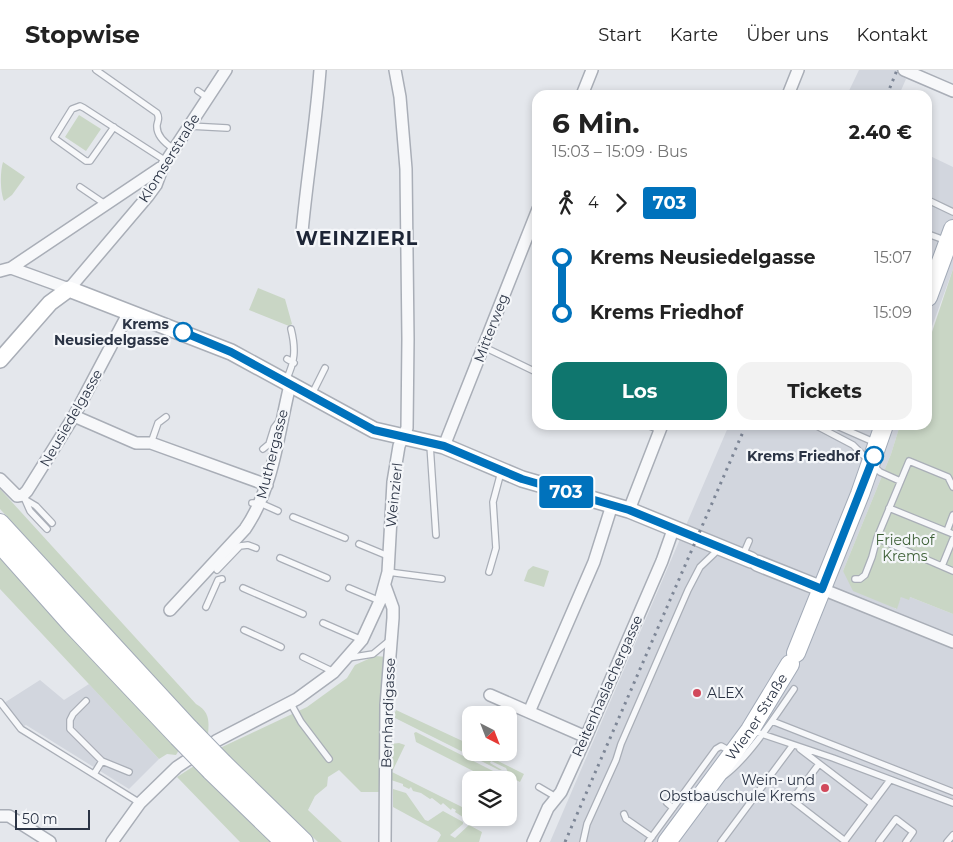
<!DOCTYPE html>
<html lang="de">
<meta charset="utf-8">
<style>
:root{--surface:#fff;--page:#f2f2f2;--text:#222;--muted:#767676;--line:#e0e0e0;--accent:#0f766e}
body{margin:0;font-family:Montserrat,sans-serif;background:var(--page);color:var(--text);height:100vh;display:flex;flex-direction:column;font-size:19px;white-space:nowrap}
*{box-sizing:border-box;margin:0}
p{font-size:16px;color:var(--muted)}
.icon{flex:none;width:28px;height:28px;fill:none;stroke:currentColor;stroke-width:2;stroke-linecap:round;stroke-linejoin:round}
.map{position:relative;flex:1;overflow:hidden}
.panel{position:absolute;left:532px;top:20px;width:400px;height:340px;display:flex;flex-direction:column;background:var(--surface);border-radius:15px;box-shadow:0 2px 8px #0003}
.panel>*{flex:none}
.badge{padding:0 10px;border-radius:4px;font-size:18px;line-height:32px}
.needle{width:32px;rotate:138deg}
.buttons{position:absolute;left:462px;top:636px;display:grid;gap:10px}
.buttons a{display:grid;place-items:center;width:55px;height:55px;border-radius:10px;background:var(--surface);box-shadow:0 2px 8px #0003;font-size:25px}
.scale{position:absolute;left:15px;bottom:12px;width:75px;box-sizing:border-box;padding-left:5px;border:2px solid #2b3445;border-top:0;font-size:14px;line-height:18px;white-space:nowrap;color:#2b3445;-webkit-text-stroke:4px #f4f6f9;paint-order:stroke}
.map>.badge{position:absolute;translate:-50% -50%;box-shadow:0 0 0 2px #fff}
.legs{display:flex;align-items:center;gap:8px;height:55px;padding:0 20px;font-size:16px}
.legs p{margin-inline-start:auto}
.head{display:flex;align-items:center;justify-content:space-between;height:85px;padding:0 20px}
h1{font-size:28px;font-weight:700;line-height:38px}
.primary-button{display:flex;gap:10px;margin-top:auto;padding:10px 20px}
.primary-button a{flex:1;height:58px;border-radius:15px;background:var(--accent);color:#fff;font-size:20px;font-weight:700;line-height:58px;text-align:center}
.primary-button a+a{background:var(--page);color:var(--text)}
ul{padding:0 20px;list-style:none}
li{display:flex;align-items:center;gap:18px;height:55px;font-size:19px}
li i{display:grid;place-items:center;width:8px;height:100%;margin:0 6px;background:currentColor}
li i::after{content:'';width:12px;height:12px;margin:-6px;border:4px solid;border-radius:50%;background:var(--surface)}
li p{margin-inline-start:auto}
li:first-child i{background:linear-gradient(#0000 50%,currentColor 0)}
li:last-child i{background:linear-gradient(currentColor 50%,#0000 0)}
header{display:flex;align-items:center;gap:30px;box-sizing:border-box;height:70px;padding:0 25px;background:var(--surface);border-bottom:1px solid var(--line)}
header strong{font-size:24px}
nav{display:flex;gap:28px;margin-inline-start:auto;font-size:18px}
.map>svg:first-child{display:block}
.built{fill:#d2d6de}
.green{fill:#c9d6c5}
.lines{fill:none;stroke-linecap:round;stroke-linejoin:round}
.lane-casing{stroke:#a9aeb7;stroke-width:8}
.street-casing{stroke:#a9aeb7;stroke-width:14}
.secondary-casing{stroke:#a9aeb7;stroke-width:18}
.primary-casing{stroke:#a3abb8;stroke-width:20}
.lane{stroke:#f7f8fa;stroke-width:5.5}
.street{stroke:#f7f8fa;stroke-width:11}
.secondary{stroke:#fff;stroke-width:15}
.primary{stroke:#fff;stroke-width:18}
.rail{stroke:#7d8696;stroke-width:3;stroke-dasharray:2.5 5;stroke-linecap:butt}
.primary-bridge-casing{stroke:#a3abb8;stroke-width:20;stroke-linecap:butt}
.primary-bridge{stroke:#fff;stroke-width:18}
.line-1-casing{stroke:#fff;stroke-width:11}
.line-1{stroke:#0072bc;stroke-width:8}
.stop-1-dot{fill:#fff;stroke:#0072bc;stroke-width:2.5}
.poi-dot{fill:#d1495b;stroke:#f4f6f9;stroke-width:2}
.labels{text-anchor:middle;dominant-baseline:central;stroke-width:4.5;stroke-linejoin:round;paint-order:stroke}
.street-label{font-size:14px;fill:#2b3445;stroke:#f4f6f9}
.stop-label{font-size:14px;font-weight:bold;fill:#2b3445;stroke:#f4f6f9;text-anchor:end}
.park-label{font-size:14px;fill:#3f6138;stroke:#f4f6f9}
.poi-label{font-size:14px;fill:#2b3445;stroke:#f4f6f9;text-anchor:start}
.district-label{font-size:19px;font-weight:bold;letter-spacing:1px;fill:#1d2536;stroke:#f4f6f9}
</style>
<header>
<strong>Stopwise</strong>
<nav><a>Start</a><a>Karte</a><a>Über uns</a><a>Kontakt</a></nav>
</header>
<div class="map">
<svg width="953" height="772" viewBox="0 0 953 772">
<rect width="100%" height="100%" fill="#e4e7ec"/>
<path class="built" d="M859,0H904L901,6L906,9L899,25H847Z
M928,85L953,97V199L930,262L933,263L929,274Z
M729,355H900L891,384L843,501L896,539L901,527H910L953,544V772H550Z
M40,610L64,630L89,614L159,689L129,719L26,655L22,657L4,633Z"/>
<path class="green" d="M79,45L101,59L86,81L65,67Z
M3,92L25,107L12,125L4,131C0,121 0,102 3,92Z
M953,199V544L910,527L909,530L901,527L897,539L853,521L843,501L891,384L900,355H928V274Z
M258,218L285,229L292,254L289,256L249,240Z
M0,419L196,634C210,642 209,651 208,665L0,439Z
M0,487L89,587L179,680L176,685L167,684L159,689L0,519Z
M533,496L549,501L544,517L524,511L528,500Z
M375,586L387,587L381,722H361L339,700L328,707L327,716L315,726L308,740L342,772H318L220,678L307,637L347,608L355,595Z
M396,640L471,675V682L486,683L493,686L492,688L524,704L520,712L510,707L506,698L491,691L490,693L502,700H499L393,647Z
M416,662L495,702L497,704L493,710H484L485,707L416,672L414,663Z
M399,673L405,675L392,702L468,740L471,734V745L466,749L455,742L456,740L452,738L451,740L443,733L441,735L432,728L430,729L421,723L413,721L411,717L409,719L403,716V714L391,710L390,674Z
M194,696L271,772H240L177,707Z
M393,719L406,723L425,750L428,751L443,741L463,752V754L450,765L455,768L469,755L482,762L479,772H437L441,765L439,762L393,737Z"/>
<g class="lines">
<g class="lane-casing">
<path id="lane" d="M96,0L157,43C160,48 158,50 157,55C156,66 166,74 174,79
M198,21L208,28
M189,56L227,58
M114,57L90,91H86L54,68L72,39L80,36L84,38L166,91
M80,117L105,134
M928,130L953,142
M928,164L947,171
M484,277L538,303
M287,289L294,293
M286,310C295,292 296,279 291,259
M312,324L325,298
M647,355L660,360
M815,355L853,375L880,402L900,411
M835,355L876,373
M151,373L158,353L166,347
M430,375L436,465
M263,379L269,374L274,358L280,350
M953,417L948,407L909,391L877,468L953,501
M23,425L30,441L47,459
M26,430L36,436L52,453
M252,433H260L278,441
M889,438L953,464
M293,447L345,468
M947,461L953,445
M359,474L388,486
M743,485L749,471
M280,488L327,508
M942,496L953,469
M217,500L240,476L248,475L256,478
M388,502L442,509
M489,502L496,478L493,432L501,402
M855,509H860L865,505L872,487L877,468
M243,518L303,544
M349,518L380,531
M206,537L218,510L222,509
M323,553L362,570
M244,560L281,577
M303,587L334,602
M348,588L373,584L390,570
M86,631L73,644L70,650V659L102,691L129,702
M0,632L21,659L140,733
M290,632L301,652L329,689
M772,651L953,722
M753,661L833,688L953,733
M800,679L872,734
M819,694L792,730L845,771
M94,704L102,691
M725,705C749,687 776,645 794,619
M539,717L556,727
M667,733L673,738
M624,744L626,749L652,767
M583,772L587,754L616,690L621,674L688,520L700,497L720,478
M648,772L716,679L721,676L732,682
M721,772L793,675
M844,772L890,710
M879,772L896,749L913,762L906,772
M947,772L953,765"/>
</g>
<g class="street-casing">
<path id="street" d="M904,0L953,21
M582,25L592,0
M788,25L798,0
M302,162C307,108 316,54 320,0
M11,198L69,219L148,126L156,115L163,96L226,0
M0,201L11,198L163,96
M74,346L136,373H151L267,415
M444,376L538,139
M0,409L17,426L23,425L27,421L74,346L129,242
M629,440L662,355
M822,519L953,572
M170,540L245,459C274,417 278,363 290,315
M490,625L586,667
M529,642L594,492L612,435
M0,746H9L50,772
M112,772L140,733L177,697L216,671L297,629L334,602L362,570L380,531L388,502L393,412L399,376L407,358L408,269L406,99L400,27L395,0
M385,772L386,635L393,548V538L385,516
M533,772L548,738L561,722L586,667L662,491L674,457"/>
</g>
<g class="secondary-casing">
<path id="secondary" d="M0,290L50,233L69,219L231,282L374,360L444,376L522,409L629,440L751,490
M757,493L822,519"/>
</g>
<g class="primary-casing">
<g id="primary">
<path d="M928,227L953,159"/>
<path d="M0,453L190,659"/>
<path d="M0,474L73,556L178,667"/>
<path d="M796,583L860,424L884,355"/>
<path d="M223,693L304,772"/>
<path d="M211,701L284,772"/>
<path id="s1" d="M667,772L750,660L790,594"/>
</g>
</g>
<use href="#lane" class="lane"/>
<use href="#street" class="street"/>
<use href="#secondary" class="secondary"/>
<use href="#primary" class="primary"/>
<path class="rail" d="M887,25L897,0
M565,772L746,355"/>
<g class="primary-bridge-casing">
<path id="primary-bridge" d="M190,659L223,693
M178,667L211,701"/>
</g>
<use href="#primary-bridge" class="primary-bridge"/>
</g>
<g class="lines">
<g class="line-1-casing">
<path id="line-1" d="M183,262L231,282L374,360L444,376L522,409L629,440L822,519L874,386"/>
</g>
<use href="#line-1" class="line-1"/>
</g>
<g class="stop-1-dot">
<circle cx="183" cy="262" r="9"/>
<circle cx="874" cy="386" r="9"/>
</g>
<g class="poi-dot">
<circle cx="697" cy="623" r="5"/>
<circle cx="825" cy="718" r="5"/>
</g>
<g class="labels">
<g class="street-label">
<text transform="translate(169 88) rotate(-58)">Klomserstraße</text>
<text transform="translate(491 258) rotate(-69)">Mitterweg</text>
<text transform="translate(71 348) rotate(-60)">Neusiedelgasse</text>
<text transform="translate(272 384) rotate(-76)">Muthergasse</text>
<text transform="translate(394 425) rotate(-84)">Weinzierl</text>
<text transform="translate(607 616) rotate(-66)">Reitenhaslachergasse</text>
<text transform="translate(388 643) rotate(-88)">Bernhardigasse</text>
<text stroke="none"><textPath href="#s1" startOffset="154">Wiener Straße</textPath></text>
</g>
<g class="stop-label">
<text x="169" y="254">Krems<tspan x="169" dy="16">Neusiedelgasse</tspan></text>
<text x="860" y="386">Krems Friedhof</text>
</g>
<g class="park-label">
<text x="905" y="470">Friedhof<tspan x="905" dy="16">Krems</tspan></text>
</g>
<g class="poi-label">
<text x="707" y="623">ALEX</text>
<text x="815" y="710" text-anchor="end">Wein- und<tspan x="815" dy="16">Obstbauschule Krems</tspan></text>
</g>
<g class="district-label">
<text x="357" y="168">WEINZIERL</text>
</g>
</g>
</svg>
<div class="buttons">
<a><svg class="needle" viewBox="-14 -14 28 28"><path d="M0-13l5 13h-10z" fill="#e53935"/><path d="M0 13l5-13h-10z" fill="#767676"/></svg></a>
<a><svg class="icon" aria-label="layers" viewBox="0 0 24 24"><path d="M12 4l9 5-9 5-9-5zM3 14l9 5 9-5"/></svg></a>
</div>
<div class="scale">50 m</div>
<b class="badge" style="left:566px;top:422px;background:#0072bc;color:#fff">703</b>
<section class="panel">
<div class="head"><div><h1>6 Min.</h1><p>15:03 – 15:09 · Bus</p></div><b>2.40 €</b></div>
<div class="legs"><svg class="icon" aria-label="walk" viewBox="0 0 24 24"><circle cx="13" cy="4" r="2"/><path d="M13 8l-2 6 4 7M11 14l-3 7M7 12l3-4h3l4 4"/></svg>4<svg class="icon" aria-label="forward" viewBox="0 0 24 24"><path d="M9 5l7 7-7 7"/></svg><b class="badge" style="background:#0072bc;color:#fff">703</b></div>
<ul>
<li><i style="color:#0072bc"></i><b>Krems Neusiedelgasse</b><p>15:07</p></li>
<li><i style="color:#0072bc"></i><b>Krems Friedhof</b><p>15:09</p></li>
</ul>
<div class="primary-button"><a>Los</a><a>Tickets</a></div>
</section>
</div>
